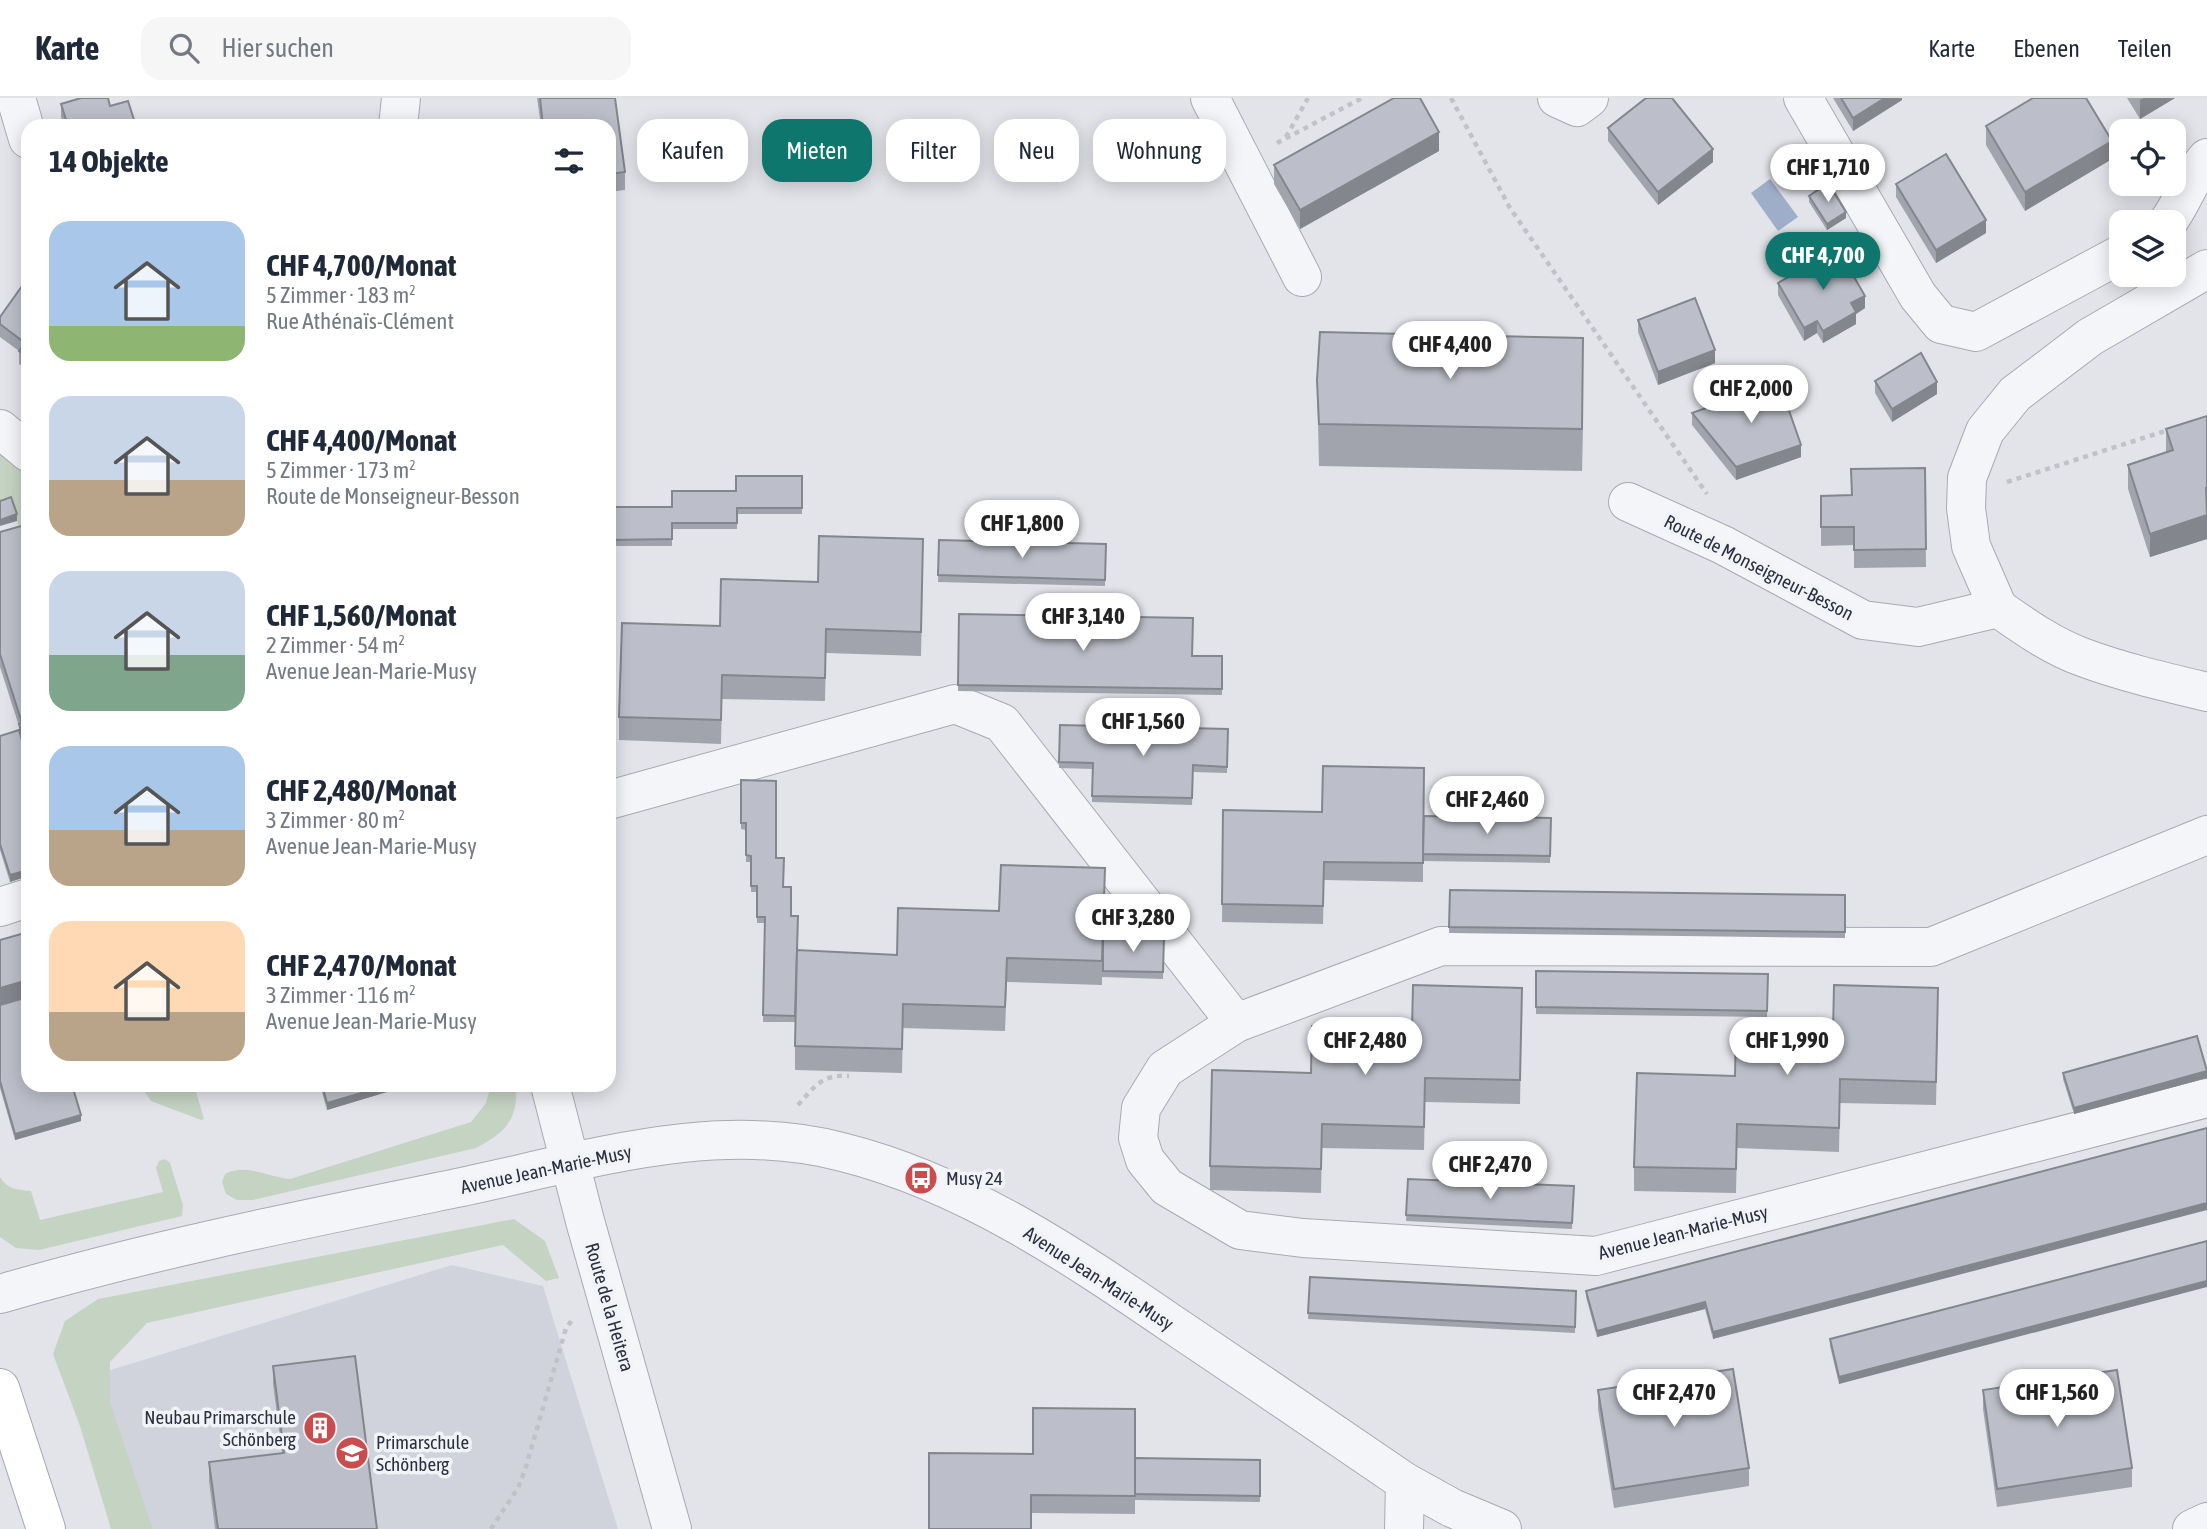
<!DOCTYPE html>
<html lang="de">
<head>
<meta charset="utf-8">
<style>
  :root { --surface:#fff; --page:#f6f6f7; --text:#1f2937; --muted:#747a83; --line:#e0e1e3; --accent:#0f766e }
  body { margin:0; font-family:"Asap Condensed",sans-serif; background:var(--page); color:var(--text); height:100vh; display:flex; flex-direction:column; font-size:26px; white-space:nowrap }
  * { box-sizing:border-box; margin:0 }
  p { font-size:23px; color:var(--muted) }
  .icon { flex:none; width:38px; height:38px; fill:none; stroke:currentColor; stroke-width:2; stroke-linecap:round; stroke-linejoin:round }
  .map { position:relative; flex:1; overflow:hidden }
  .side { position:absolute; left:21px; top:21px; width:595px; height:973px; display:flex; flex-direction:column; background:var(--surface); border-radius:21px; box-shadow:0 4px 18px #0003 }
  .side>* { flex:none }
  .banner { position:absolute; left:637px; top:21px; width:665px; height:63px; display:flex; gap:14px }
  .tools { position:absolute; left:2109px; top:21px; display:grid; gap:14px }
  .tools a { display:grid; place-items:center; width:77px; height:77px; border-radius:14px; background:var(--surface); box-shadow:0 4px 18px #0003; font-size:35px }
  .price { position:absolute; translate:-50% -60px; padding:0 16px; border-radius:24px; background:#fff; color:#222; font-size:23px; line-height:46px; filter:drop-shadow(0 2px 4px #0008) }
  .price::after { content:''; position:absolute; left:50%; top:42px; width:21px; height:16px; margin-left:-10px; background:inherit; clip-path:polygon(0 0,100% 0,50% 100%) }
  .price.current { background:var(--accent); color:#fff }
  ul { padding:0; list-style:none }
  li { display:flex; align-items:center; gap:21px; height:175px; padding:0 28px }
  li span { display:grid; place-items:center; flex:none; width:196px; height:140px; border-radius:21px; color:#555 }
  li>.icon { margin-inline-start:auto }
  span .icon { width:84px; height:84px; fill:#fffc; stroke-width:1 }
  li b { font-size:30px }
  h2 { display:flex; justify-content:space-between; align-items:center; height:84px; padding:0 28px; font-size:30px }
  .tag { padding:0 24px; border-radius:21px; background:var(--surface); box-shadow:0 4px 18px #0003; font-size:24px; line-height:63px }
  .tag.current { background:var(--accent); color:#fff }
  header { display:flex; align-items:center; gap:42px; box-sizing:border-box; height:98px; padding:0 35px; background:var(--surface); border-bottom:2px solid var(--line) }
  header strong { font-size:33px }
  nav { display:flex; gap:38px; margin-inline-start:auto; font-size:24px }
  .search { width:490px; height:63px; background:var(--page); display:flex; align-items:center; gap:18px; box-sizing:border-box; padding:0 24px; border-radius:21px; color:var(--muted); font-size:26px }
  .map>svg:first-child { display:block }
  .built { fill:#d0d3dc }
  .green { fill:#c5d3c3 }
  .water { fill:#9eadc8 }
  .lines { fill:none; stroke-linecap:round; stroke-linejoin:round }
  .minor-casing { stroke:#a7aab4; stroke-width:40 }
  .major-casing { stroke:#a2a7b5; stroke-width:40 }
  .path { stroke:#c0c2c8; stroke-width:4.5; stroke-dasharray:5 5; stroke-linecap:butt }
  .minor { stroke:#f4f5f8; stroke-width:38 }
  .major { stroke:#fff; stroke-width:38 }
  .wall { fill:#a2a4ad }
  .shaded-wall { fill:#84868d }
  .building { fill:#bcbfc9; stroke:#84868d; stroke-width:2 }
  .labels { text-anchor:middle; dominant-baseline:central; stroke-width:7; stroke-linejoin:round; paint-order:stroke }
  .street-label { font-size:19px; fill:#2b3041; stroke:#f1f3f7 }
  .poi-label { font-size:19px; fill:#2b3041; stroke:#f1f3f7; text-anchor:start }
</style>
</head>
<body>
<header>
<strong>Karte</strong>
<div class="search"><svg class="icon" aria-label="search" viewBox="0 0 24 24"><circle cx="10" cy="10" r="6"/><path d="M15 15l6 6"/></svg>Hier suchen</div>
<nav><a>Karte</a><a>Ebenen</a><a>Teilen</a></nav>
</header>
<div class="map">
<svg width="2207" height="1431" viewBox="0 0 2207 1431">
  <rect width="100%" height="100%" fill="#e2e4ea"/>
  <!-- built -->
  <path class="built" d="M452 1167 543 1188 618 1431H131L88 1279Z"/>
  <!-- green -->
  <g class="green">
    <path d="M0 347 28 370V429L20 431 11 406 0 409Z"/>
    <path d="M140 987H194L204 1021 201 1022 151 1003Z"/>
    <path d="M491 987H516C518 1022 506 1034 476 1050L253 1102H237L226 1096 222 1084 225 1076C246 1065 267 1079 290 1081L471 1024 486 1005Z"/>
    <path d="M165 1061 170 1065 183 1107 182 1118 39 1152 16 1150 0 1139V1079C7 1091 17 1092 31 1093L40 1122 163 1094 156 1070 159 1063Z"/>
    <path d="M514 1121 545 1143 559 1180 546 1183 503 1147 147 1225 110 1264V1304L153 1431H111L80 1328 53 1256 65 1223 98 1201Z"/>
  </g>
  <!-- water -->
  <path class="water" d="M1770 81 1798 119 1778 133 1751 95Z"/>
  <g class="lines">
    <defs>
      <g id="minor">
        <path d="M16 0 28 41"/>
        <path d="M1210 0 1302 179"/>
        <path d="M1557 0 1577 9 1589 0"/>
        <path d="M1803 0 1918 198 1941 226 1976 234 2121 156"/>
        <path d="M398 28 401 0"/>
        <path d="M2168 124C2183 104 2190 79 2207 60"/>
        <path d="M0 331 28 354"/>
        <path d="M1628 404 1723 447 1863 522 1918 529 1998 510C2025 529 2052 548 2082 559 2122 574 2165 584 2207 594"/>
        <path d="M1998 510 1971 448 1966 410 1967 380 1985 333 2015 296 2090 239 2207 171"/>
        <path d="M609 702 955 606 1002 625 1236 925 1441 848 1931 849 2207 737"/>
        <path d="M0 809 28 800"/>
        <path d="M1236 925 1165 971 1141 1010 1138 1040 1145 1062 1167 1089 1240 1132 1303 1140 1596 1158 2207 1000"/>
        <path d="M550 987 585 1123 672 1431"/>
        <path d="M0 1196C150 1152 300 1122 452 1091 579 1065 713 1020 842 1054 966 1085 1074 1159 1178 1230 1254 1281 1329 1332 1405 1384L1452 1410 1502 1431"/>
        <path d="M1404 1431 1405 1384"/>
        <path d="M2192 1431 2207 1424"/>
      </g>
      <path id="major" d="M0 1290 46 1431"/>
    </defs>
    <!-- minor casing -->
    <use href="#minor" class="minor-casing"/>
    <!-- major casing -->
    <use href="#major" class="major-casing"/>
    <!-- path -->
    <g class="path">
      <path d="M1451 0 1510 110 1707 396"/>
      <path d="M1286 39 1308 0"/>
      <path d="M1277 45 1362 0"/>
      <path d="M2007 384 2168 332"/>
      <path d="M798 1007C815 988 822 976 849 978"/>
      <path d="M491 1431 518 1390 525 1372 566 1230 573 1221"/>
    </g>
    <!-- minor -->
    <use href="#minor" class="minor"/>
    <!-- major -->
    <use href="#major" class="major"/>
  </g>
  <!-- wall -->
  <g class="wall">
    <path d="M537 0H615L625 74V92L609 94V28H541Z"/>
    <path d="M1833 0H1902V2L1853 33Z"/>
    <path d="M2127 0H2175L2140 21Z"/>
    <path d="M61 6 110 8 136 28H64L61 19Z"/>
    <path d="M1986 28 2112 61 2025 113 1986 47Z"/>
    <path d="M1608 30 1713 64 1658 107 1608 43Z"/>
    <path d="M1439 53 1300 131 1274 86V67Z"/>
    <path d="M1896 86 1986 135 1936 165 1896 99Z"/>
    <path d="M1809 98 1846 120 1827 132 1809 104Z"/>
    <path d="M1778 185 1865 210 1856 216V226L1823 245 1817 235 1804 243 1778 197Z"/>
    <path d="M28 192V272L19 266V253L0 239V219Z"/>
    <path d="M1638 222 1715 265 1658 287 1638 234Z"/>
    <path d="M1583 281 1582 373 1319 368 1317 282Z"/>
    <path d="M1875 283 1937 296 1892 324 1875 295Z"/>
    <path d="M1692 315 1801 359 1736 382 1692 327Z"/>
    <path d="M2207 318V441L2150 459 2128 391V367L2166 355V331Z"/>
    <path d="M1925 370 1926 469 1854 470V447L1821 448V398L1851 397V371Z"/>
    <path d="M802 378V416H737V431H672V448H609V409H672Z"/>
    <path d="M28 426V778L10 784 0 752V638L19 632V628L0 569V434Z"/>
    <path d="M939 442 1106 446 1105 488 938 484Z"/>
    <path d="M923 464 921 558 826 555 825 603 722 601 721 646 619 642V619L720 528 818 484Z"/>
    <path d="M959 516 1192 558H1222V597L958 593Z"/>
    <path d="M1060 627 1228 631 1227 675 1193 674 1192 707 1092 704V671L1059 670Z"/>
    <path d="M741 682 776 760 791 818 797 852 897 857 999 813 1105 793 1103 837 1164 839 1163 881 1102 879V887L1007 884 1005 933 903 930 902 975 795 972V924H763L765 825H757V794H751V764H746V732L741 731Z"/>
    <path d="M1223 712 1424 718 1551 720 1550 765 1423 763V784L1324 782 1323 826 1222 824Z"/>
    <path d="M1450 792 1845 797V840L1449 835Z"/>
    <path d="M0 842 81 1023 15 1042 0 990Z"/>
    <path d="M1536 873 1768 876 1767 919 1536 916Z"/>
    <path d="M1522 890 1520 1006 1425 1004 1424 1052 1322 1050 1321 1095 1210 1092V1068L1412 931Z"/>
    <path d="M1938 914 1936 1007 1840 1005 1839 1054 1737 1050 1736 1095 1634 1093V1069L1735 978 1833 934Z"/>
    <path d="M2063 975 2207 980 2074 1016 2063 981Z"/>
    <path d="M320 987H410L327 1012Z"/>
    <path d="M2207 1030 1713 1241 1705 1211 1597 1239 1586 1199V1193Z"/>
    <path d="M1408 1081 1574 1088 1572 1131 1406 1123Z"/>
    <path d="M2207 1143 1839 1286 1830 1248V1241Z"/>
    <path d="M1310 1179 1576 1193 1575 1235 1308 1221Z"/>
    <path d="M273 1268 377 1431H215L209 1383V1364L282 1355 273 1286Z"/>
    <path d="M1598 1292 1749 1370V1388L1614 1410 1598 1311Z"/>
    <path d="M1983 1292 2132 1370V1389L1997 1409 1983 1311Z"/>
    <path d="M1135 1360 1260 1362V1404L1135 1402V1416L1031 1415 929 1431Z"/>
  </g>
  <!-- shaded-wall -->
  <g class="shaded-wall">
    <path d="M1885 0H1902V2L1853 33V20Z"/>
    <path d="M2144 0H2175L2140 21V2Z"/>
    <path d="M1439 34V53L1300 131V112Z"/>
    <path d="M2112 43V61L2025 113V94Z"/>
    <path d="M1713 51V64L1658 107V94Z"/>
    <path d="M1846 114V120L1827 132V126Z"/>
    <path d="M1986 122V135L1936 165V152Z"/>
    <path d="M1865 198V210L1856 216V226L1823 245V233L1851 205Z"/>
    <path d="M1817 223V235L1804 243V230Z"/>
    <path d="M1583 240V281L1582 373V331Z"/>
    <path d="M1715 252V265L1658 287V274Z"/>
    <path d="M1937 284V296L1892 324V311Z"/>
    <path d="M1801 347V359L1736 382V369Z"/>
    <path d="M17 416V423L0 428V422Z"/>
    <path d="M2207 417V441L2150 459V436Z"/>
    <path d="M28 772V778L10 784V777Z"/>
    <path d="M28 882V905L0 914V890Z"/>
    <path d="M2207 973V980L2074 1016V1010Z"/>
    <path d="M389 987H410L327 1012V1005Z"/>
    <path d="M81 1017V1023L15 1042V1036Z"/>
    <path d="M2207 1105V1112L1713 1241V1234Z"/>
    <path d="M2207 1183V1189L1839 1286V1279Z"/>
    <path d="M1705 1204V1211L1597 1239V1233Z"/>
  </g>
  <!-- building -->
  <g class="building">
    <path d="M81 0H108L110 8 128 3 136 28H68L61 6Z"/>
    <path d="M540 0H615L625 74 609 76V28H543Z"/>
    <path d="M1394 0H1420L1439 34 1300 112 1274 67Z"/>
    <path d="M1646 0H1672L1713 51 1658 94 1608 30Z"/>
    <path d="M1841 0H1885L1853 20Z"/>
    <path d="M2033 0H2086L2112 43 2025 94 1986 28Z"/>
    <path d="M1946 56 1986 122 1936 152 1896 86Z"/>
    <path d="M1828 85 1846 114 1827 126 1809 98Z"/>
    <path d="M1838 151 1865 198 1851 205 1856 214 1823 233 1817 223 1804 230 1778 185Z"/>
    <path d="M22 188 28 192V259L19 253 25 245 0 226V219Z"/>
    <path d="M1695 200 1715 252 1658 274 1638 222Z"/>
    <path d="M1320 234 1583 240 1582 331 1319 326 1317 282Z"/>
    <path d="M1921 255 1937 284 1892 311 1875 283Z"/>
    <path d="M1779 284 1801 347 1736 369 1692 315Z"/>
    <path d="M2207 318V390H2206L2207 417 2150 436 2128 367 2173 352 2166 331Z"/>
    <path d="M1925 370 1926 451 1854 452V429H1821V398L1852 397 1851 371Z"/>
    <path d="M736 378H802V410H737V425H672V441L609 442V409H672V393H736Z"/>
    <path d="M11 399 17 416 0 422V403Z"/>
    <path d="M28 426V657L19 626 22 625 0 556V434Z"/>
    <path d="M819 438 923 441 921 534 826 531 825 580 722 577 721 622 619 619 622 525 720 528 721 481 818 484Z"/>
    <path d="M939 442 1106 446 1105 482 938 477Z"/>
    <path d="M959 516 1193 520 1192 558H1222V591L958 587Z"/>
    <path d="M1060 627 1228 631 1227 669 1193 667 1192 700 1092 698 1093 665 1059 664Z"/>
    <path d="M19 632 28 663V679L23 680V687L28 701V772L10 777 0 746V638Z"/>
    <path d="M1323 668 1424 670 1423 765 1324 764 1323 808 1222 806 1223 712 1322 714Z"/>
    <path d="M28 679V695L23 680Z"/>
    <path d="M741 682 776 683V760H784L783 789H791V818H798L795 918 763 917 765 819H757V788H751V758L746 757V725H741Z"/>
    <path d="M1424 718 1551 720 1550 758 1423 756Z"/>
    <path d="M1001 767 1105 770 1102 863 1007 860 1005 909 903 906 902 951 795 948 797 852 897 857 898 810 999 813Z"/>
    <path d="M1450 792 1845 797V834L1449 829Z"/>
    <path d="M28 834V882L0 890V842Z"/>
    <path d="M1103 837 1164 839 1163 874 1103 873Z"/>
    <path d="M1536 873 1768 876 1767 913 1536 909Z"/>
    <path d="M1413 887 1522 890 1520 982 1425 980 1424 1029 1322 1026 1321 1071 1210 1068 1212 972 1311 975 1312 928 1412 931Z"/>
    <path d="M1834 887 1938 890 1936 984 1840 981 1839 1030 1737 1026 1736 1071 1634 1069 1637 975 1735 978 1736 931 1833 934Z"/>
    <path d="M28 899V987H72L81 1017 15 1036 0 983V907Z"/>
    <path d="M2197 938 2207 973 2074 1010 2063 975Z"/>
    <path d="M322 987H389L327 1005Z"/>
    <path d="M2207 1030V1105L1713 1234 1705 1204 1597 1233 1586 1193Z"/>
    <path d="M1408 1081 1574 1088 1572 1125 1406 1117Z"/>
    <path d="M2207 1143V1183L1839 1279 1830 1241Z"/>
    <path d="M1310 1179 1576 1193 1575 1229 1308 1215Z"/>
    <path d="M355 1258 377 1431H218L209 1364 284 1355 273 1268Z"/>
    <path d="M1733 1271 1749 1370 1614 1391 1598 1292Z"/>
    <path d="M2117 1272 2132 1370 1997 1391 1983 1292Z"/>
    <path d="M1033 1310 1135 1311V1398L1031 1397V1431H929V1355L1033 1356Z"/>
    <path d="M1135 1360 1260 1362V1398L1135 1396Z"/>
  </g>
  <!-- icons -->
  <defs>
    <symbol id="bus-disc" viewBox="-11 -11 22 22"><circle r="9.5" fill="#c94d4e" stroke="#f1f3f7"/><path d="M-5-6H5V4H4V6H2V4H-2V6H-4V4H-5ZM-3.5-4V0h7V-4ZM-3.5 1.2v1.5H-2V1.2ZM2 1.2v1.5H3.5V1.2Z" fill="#fff"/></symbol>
    <symbol id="building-disc" viewBox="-11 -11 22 22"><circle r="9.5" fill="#c94d4e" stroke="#f1f3f7"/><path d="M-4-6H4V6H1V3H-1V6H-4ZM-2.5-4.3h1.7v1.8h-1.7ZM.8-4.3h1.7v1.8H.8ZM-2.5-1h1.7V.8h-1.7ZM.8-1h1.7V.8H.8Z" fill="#fff"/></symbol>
    <symbol id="school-disc" viewBox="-11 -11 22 22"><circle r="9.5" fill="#c94d4e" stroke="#f1f3f7"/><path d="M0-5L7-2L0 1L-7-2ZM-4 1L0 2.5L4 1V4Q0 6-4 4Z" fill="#fff"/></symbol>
  </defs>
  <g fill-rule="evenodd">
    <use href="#bus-disc" x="902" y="1061" width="38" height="38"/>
    <use href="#building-disc" x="301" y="1311" width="38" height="38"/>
    <use href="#school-disc" x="333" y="1336" width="38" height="38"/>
  </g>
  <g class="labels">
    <!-- street labels -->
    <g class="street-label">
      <text transform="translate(1759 469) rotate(27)">Route de Monseigneur-Besson</text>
      <text transform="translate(546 1071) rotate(-12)">Avenue Jean-Marie-Musy</text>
      <text transform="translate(1683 1134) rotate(-14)">Avenue Jean-Marie-Musy</text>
      <text transform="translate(1099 1180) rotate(33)">Avenue Jean-Marie-Musy</text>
      <text transform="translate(610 1209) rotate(74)">Route de la Heitera</text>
    </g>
    <!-- poi labels -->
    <g class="poi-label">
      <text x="946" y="1080">Musy 24</text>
      <text x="296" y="1319" text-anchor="end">Neubau Primarschule<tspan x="296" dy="22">Schönberg</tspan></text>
      <text x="376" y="1344">Primarschule<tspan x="376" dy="22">Schönberg</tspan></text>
    </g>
  </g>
</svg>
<div class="tools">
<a><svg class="icon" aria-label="locate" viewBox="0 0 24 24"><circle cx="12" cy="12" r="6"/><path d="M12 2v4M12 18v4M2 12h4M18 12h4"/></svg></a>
<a><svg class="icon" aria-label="layers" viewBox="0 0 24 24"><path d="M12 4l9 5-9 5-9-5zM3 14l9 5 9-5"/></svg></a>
</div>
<b class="price" style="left:1828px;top:106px">CHF 1,710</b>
<b class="price current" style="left:1823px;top:194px">CHF 4,700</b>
<b class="price" style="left:1450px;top:283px">CHF 4,400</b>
<b class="price" style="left:1751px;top:327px">CHF 2,000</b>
<b class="price" style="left:1022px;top:462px">CHF 1,800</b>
<b class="price" style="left:1083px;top:555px">CHF 3,140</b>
<b class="price" style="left:1143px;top:660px">CHF 1,560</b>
<b class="price" style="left:1487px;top:738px">CHF 2,460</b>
<b class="price" style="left:1133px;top:856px">CHF 3,280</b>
<b class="price" style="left:1365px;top:979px">CHF 2,480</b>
<b class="price" style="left:1787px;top:979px">CHF 1,990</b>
<b class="price" style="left:1490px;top:1103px">CHF 2,470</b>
<b class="price" style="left:1674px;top:1331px">CHF 2,470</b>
<b class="price" style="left:2057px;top:1331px">CHF 1,560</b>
<div class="banner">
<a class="tag">Kaufen</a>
<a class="tag current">Mieten</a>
<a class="tag">Filter</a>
<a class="tag">Neu</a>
<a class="tag">Wohnung</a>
</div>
<section class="side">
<h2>14 Objekte<svg class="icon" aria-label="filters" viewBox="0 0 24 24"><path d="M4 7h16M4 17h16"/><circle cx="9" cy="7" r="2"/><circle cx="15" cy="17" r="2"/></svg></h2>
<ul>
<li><span style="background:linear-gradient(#a9c7e8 75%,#8fb573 0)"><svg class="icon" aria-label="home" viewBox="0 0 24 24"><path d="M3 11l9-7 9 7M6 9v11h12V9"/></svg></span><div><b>CHF 4,700/Monat</b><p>5 Zimmer · 183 m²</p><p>Rue Athénaïs-Clément</p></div></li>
<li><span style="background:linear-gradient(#c9d6e8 60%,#b9a48a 0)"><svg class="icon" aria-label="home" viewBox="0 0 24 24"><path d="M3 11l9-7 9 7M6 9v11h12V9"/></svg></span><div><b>CHF 4,400/Monat</b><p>5 Zimmer · 173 m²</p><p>Route de Monseigneur-Besson</p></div></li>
<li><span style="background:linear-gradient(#c9d6e8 60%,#7fa58c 0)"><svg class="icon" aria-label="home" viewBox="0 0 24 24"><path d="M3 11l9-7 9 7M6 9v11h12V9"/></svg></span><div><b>CHF 1,560/Monat</b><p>2 Zimmer · 54 m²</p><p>Avenue Jean-Marie-Musy</p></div></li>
<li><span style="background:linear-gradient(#a9c7e8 60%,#b9a48a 0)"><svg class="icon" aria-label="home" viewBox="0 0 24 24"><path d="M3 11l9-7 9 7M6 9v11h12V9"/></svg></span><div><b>CHF 2,480/Monat</b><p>3 Zimmer · 80 m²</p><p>Avenue Jean-Marie-Musy</p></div></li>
<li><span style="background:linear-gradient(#ffd9b3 65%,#b9a48a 0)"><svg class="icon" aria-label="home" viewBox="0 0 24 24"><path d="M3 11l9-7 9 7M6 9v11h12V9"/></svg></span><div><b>CHF 2,470/Monat</b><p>3 Zimmer · 116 m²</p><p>Avenue Jean-Marie-Musy</p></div></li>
</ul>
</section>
</div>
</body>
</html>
